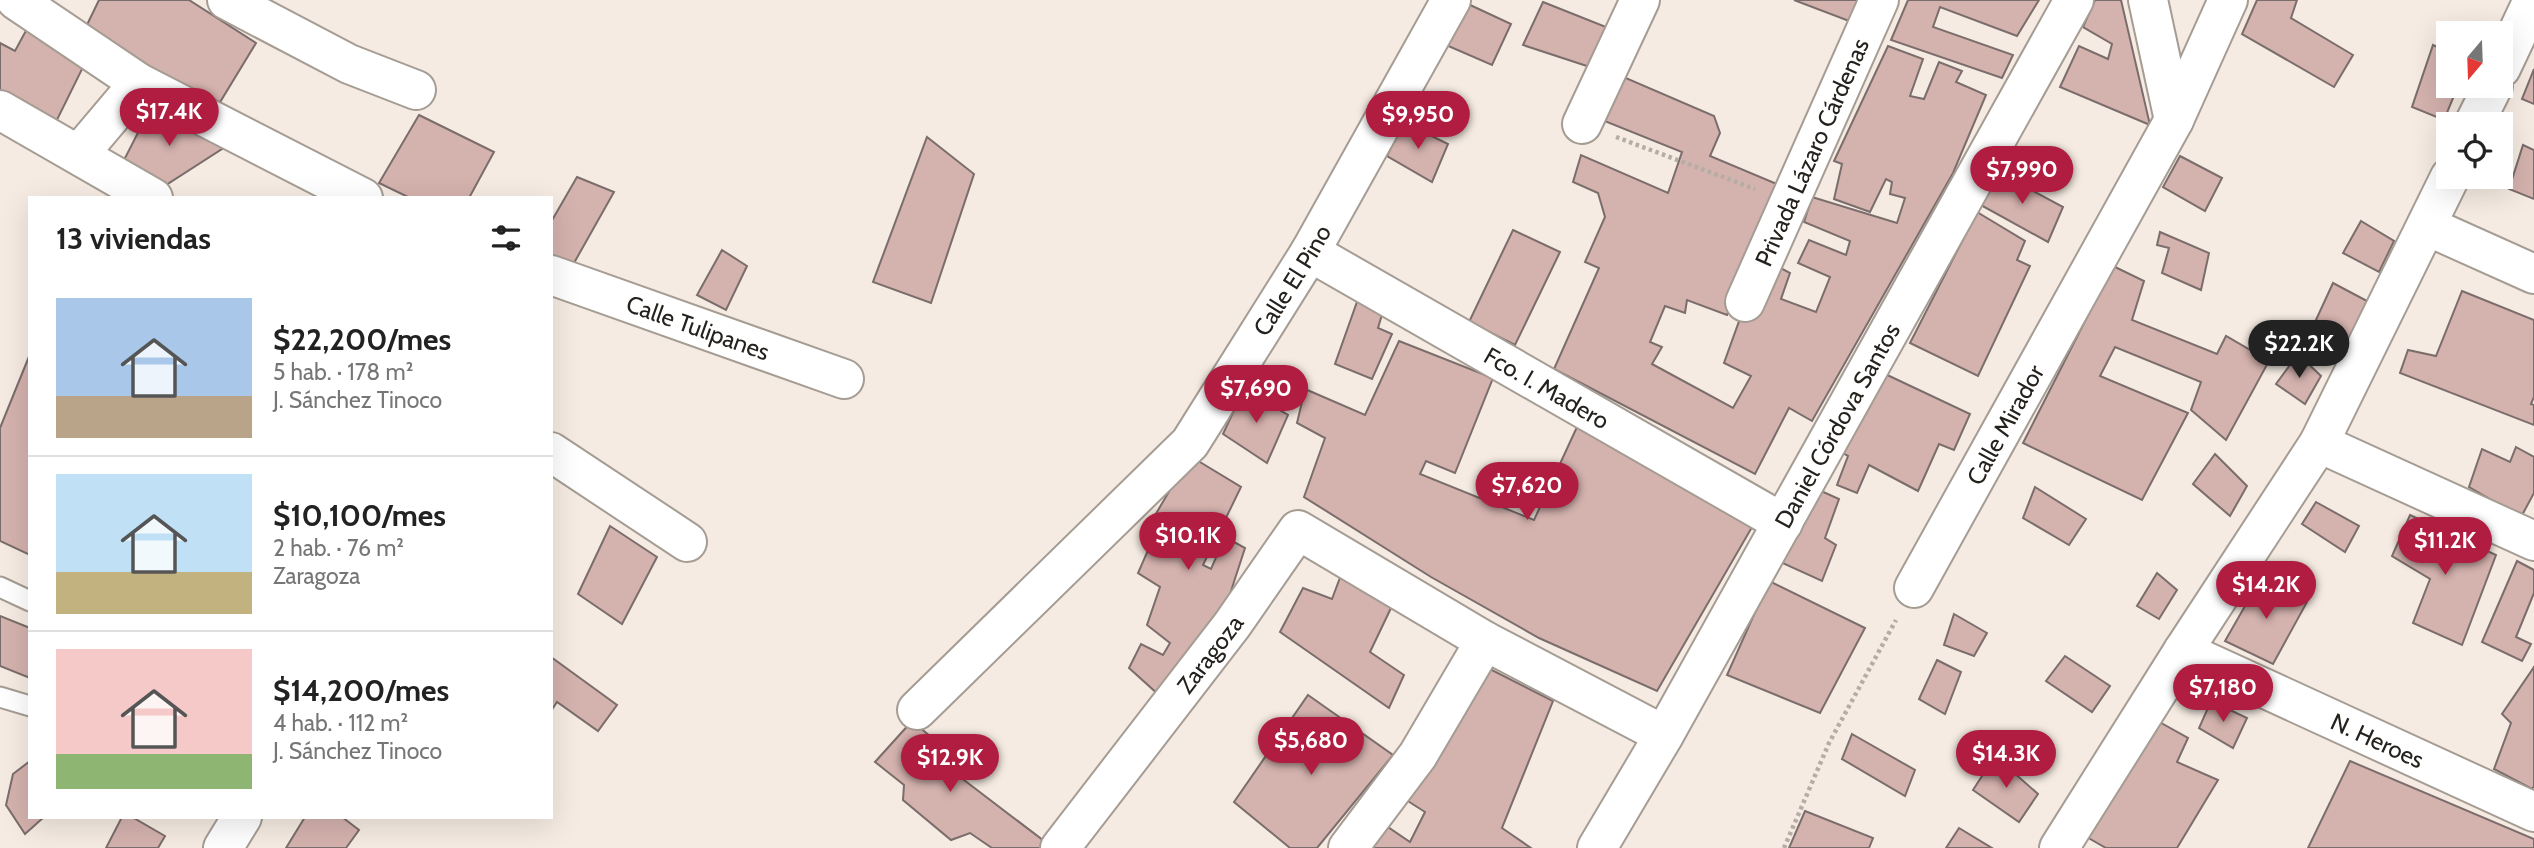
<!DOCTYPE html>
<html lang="es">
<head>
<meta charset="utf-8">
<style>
  :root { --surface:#fff; --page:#f6f6f6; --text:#222; --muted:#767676; --line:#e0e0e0; --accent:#b11d40 }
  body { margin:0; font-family:Cabin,sans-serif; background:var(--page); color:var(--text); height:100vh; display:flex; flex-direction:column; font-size:26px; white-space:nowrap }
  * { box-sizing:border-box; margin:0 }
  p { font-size:23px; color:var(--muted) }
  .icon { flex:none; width:38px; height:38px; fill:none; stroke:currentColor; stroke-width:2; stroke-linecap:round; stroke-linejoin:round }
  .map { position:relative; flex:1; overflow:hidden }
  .drawer { position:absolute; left:28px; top:196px; width:525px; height:623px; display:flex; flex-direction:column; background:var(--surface); border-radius:0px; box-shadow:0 7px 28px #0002 }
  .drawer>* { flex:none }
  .needle { width:46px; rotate:199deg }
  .fabs { position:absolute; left:2436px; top:21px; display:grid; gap:14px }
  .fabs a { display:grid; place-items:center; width:77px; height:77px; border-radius:0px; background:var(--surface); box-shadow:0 7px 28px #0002; font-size:35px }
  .price { position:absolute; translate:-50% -60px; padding:0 16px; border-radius:24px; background:var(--accent); color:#fff; font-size:23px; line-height:46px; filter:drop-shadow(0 2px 4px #0008) }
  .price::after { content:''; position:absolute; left:50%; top:42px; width:21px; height:16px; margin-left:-10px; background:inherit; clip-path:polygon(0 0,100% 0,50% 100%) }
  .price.active { background:#222; color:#fff }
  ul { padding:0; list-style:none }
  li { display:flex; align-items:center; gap:21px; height:175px; padding:0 28px }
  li+li { border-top:2px solid var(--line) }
  li span { display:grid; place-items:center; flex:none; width:196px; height:140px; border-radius:0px; color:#555 }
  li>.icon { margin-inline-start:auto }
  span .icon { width:84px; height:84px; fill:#fffc; stroke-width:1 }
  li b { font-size:30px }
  h2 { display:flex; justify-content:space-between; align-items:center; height:84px; padding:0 28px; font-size:30px }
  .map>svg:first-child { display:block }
  .building { fill:#d4b2ae; stroke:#7a6d6b; stroke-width:2 }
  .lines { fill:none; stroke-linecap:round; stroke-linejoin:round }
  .service-casing { stroke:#a59c93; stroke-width:23 }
  .minor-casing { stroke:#a59c93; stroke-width:42 }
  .path { stroke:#b5ada5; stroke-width:4.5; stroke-dasharray:3.5 3.5; stroke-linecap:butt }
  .service { stroke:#fff; stroke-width:19 }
  .minor { stroke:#fff; stroke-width:38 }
  .labels { text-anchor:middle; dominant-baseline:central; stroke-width:7; stroke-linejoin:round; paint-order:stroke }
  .street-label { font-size:24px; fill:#25221e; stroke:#fff }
</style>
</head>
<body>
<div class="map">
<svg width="2534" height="848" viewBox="0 0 2534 848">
  <rect width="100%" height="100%" fill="#f5ebe2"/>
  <!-- building -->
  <g class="building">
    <path d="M99 0H189L256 43 214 112 84 31Z"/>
    <path d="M1794 0H1858L1849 21Z"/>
    <path d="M1908 0H2039L2017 36 1940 7 1933 27 2013 55 2002 78 1891 40Z"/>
    <path d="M2095 0H2121L2150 125 2060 87 2079 46 2108 59 2112 44 2083 27Z"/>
    <path d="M2257 0H2297L2291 18 2353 55 2334 87 2242 34Z"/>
    <path d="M1543 2 1616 31 1596 69 1523 45Z"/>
    <path d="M1468 4 1511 24 1492 65 1446 45Z"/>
    <path d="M29 25 88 57 52 130 0 102V43L15 51Z"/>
    <path d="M2433 45 2448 52V86H2458L2444 120 2412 107Z"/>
    <path d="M1888 46 1923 59 1910 96 1924 99 1939 62 1962 71 1956 82 1986 95 1953 173 1812 421 1789 408 1755 474 1554 369 1599 268 1585 262 1605 217 1598 193 1573 182 1581 155 1668 193 1682 152 1602 120 1619 75 1714 116 1720 133 1710 156 1784 187 1727 315 1687 300 1685 313 1665 306 1650 342 1662 347 1652 364 1733 408 1751 376 1724 363 1742 313 1775 265 1790 273 1781 299 1816 312 1830 277 1798 263 1809 240 1846 255 1850 241 1804 222 1812 197 1897 223 1905 198 1890 194 1892 182 1886 179 1870 212 1834 199 1842 164 1834 161Z"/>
    <path d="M2534 69V104L2522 99Z"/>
    <path d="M151 107 225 147 166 185 124 160Z"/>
    <path d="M419 115 494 152 469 198H410L379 183Z"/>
    <path d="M1403 122 1448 144 1432 182 1387 156Z"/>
    <path d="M927 137 974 174 931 303 873 282Z"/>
    <path d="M2523 145 2534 150V199L2509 189Z"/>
    <path d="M2180 156 2222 178 2205 211 2163 187Z"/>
    <path d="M1996 171 2063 207 2048 242 1979 204Z"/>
    <path d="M577 177 614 192 574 263 551 255V222Z"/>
    <path d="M1977 212 2025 241 2017 260 2030 266 1978 376 1910 343Z"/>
    <path d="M2361 221 2394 241 2379 272 2343 253Z"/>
    <path d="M1513 230 1560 252 1515 345 1469 322Z"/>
    <path d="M2160 232 2209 253 2201 290 2162 273 2169 248 2157 245Z"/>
    <path d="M722 250 747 266 726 310 697 295Z"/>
    <path d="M2113 266 2144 281 2132 320 2217 354 2226 336 2269 361 2226 440 2191 410 2201 382 2115 347 2100 376 2188 413 2142 500 2023 443Z"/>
    <path d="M2333 283 2367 301 2349 340 2315 322Z"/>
    <path d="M2462 291 2534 320V397L2531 404 2534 405V425L2400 373 2408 350 2436 356Z"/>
    <path d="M1358 299 1384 308 1378 328 1392 334 1372 379 1335 364Z"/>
    <path d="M1399 341 1493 378 1455 473 1426 461 1420 474 1534 520 1577 427 1755 522 1657 691 1539 638 1431 577 1304 497 1325 438 1297 423 1305 389 1365 415Z"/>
    <path d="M30 354V555L0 541V428Z"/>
    <path d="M2298 354 2321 376 2305 404 2276 384Z"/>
    <path d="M1883 373 1970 414 1954 450 1939 444 1918 491 1869 465 1857 493 1837 485 1848 456 1841 452Z"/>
    <path d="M1244 389 1288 415 1267 463 1223 434Z"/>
    <path d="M2516 447 2534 457V493L2521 517 2469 487 2482 449 2510 462Z"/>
    <path d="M2215 454 2247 486 2230 516 2193 484Z"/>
    <path d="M1190 456 1241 487 1203 565 1211 569 1225 537 1245 548 1217 634 1159 695 1129 668 1141 644 1163 655 1170 643 1147 625 1160 587 1138 573 1160 523 1154 517Z"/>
    <path d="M1810 486 1839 499 1825 538 1836 545 1822 581 1778 561Z"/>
    <path d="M2035 487 2086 519 2069 545 2023 518Z"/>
    <path d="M2316 502 2359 526 2345 552 2302 524Z"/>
    <path d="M2410 515 2496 555 2462 645 2413 623 2430 579 2392 556Z"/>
    <path d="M610 526 657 557 622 624 578 594Z"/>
    <path d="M2517 561 2534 570V593L2516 637 2531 644 2522 661 2482 642Z"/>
    <path d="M2157 573 2177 590 2159 619 2137 606Z"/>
    <path d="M1341 575 1391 608 1370 652 1404 675 1389 708 1280 632 1303 588 1332 599Z"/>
    <path d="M2261 578 2307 602 2273 664 2225 641Z"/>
    <path d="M1769 581 1865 628 1820 713 1727 675Z"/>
    <path d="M1954 614 1987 633 1974 656 1944 645Z"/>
    <path d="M0 616 30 628V678L0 666Z"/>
    <path d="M2065 656 2110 686 2092 712 2046 681Z"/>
    <path d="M551 657 617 705 598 731 557 702 551 711Z"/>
    <path d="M1937 660 1961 672 1945 714 1919 699Z"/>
    <path d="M1478 663 1553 701 1502 828 1531 848H1374L1365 842 1379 821 1410 842 1425 812 1400 796Z"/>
    <path d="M2534 667V786L2532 789 2494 769 2511 723 2502 714Z"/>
    <path d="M1308 695 1393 755 1317 848H1290L1234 802Z"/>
    <path d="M2211 701 2247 718 2233 748 2199 728Z"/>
    <path d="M2154 719 2188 738 2177 762 2218 780 2177 848H2106L2078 832Z"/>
    <path d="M912 721 948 751 943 764 1048 844 1045 848H992L970 833 951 840 903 800 904 785 875 762Z"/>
    <path d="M1852 734 1915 770 1905 796 1842 759Z"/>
    <path d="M1995 756 2038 794 2019 822 1973 790Z"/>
    <path d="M30 761V817H44L25 834 6 805 13 774Z"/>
    <path d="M2350 761 2534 839V848H2308Z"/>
    <path d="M1805 811 1873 838 1869 848H1789Z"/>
    <path d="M122 817H132L165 836 158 848H106Z"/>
    <path d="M305 817H342L359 830 346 848H286Z"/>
    <path d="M1959 828 1992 848H1946Z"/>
  </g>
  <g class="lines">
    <defs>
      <g id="service">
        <path d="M0 587 30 601"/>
        <path d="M0 697 30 706"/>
      </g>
      <g id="minor">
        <path d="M16 0 139 83 363 198"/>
        <path d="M227 0 349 64 416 90"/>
        <path d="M2148 0 2174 120"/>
        <path d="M2501 68 2533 0"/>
        <path d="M0 110 153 198"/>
        <path d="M1582 124 1640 0"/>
        <path d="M2474 124 2493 86"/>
        <path d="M79 154 139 83"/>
        <path d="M2427 226 2534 274"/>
        <path id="s1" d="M1310 252 1783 523"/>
        <path id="s2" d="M551 275 844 379"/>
        <path id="s3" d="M1745 302 1879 0"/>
        <path d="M2319 443 2534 541"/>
        <path d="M551 452 687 542"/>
        <path id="s4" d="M1914 588 2174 120 2228 0"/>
        <path id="s5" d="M2183 651 2534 812"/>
        <path id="s6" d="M917 710 1190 443 1310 252 1451 0"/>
        <path d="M223 848 242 817"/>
        <path id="s7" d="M1060 848 1232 625 1298 530 1485 641 1664 735"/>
        <path d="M1348 848 1418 755 1485 641"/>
        <path id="s8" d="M1597 848 1664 735 2074 0"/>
        <path d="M2059 848 2183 651 2319 443 2450 177"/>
      </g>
    </defs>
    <!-- service casing -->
    <use href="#service" class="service-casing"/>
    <!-- minor casing -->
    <use href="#minor" class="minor-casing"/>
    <!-- path -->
    <g class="path">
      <path d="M1616 137 1755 189"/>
      <path d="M1784 848 1829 743 1896 620"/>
    </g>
    <!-- service -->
    <use href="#service" class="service"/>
    <!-- minor -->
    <use href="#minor" class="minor"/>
  </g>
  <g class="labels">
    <!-- street labels -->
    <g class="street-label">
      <text stroke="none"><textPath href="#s3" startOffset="164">Privada Lázaro Cárdenas</textPath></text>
      <text stroke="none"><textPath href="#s6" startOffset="574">Calle El Pino</textPath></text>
      <text stroke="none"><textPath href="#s2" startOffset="156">Calle Tulipanes</textPath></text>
      <text stroke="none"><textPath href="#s1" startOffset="273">Fco. I. Madero</textPath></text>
      <text stroke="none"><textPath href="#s4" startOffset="187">Calle Mirador</textPath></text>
      <text stroke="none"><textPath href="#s8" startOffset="486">Daniel Córdova Santos</textPath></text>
      <text stroke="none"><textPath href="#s7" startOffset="245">Zaragoza</textPath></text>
      <text stroke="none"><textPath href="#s5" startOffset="214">N. Heroes</textPath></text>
    </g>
  </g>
</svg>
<div class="fabs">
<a><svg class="needle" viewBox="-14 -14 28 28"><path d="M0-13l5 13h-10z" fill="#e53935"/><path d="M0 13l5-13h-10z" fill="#767676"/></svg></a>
<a><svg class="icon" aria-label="locate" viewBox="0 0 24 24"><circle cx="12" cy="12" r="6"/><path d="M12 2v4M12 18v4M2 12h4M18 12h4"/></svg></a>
</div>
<b class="price" style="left:169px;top:148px">$17.4K</b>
<b class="price" style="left:1418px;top:151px">$9,950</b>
<b class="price" style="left:2022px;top:206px">$7,990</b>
<b class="price active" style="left:2299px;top:380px">$22.2K</b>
<b class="price" style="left:1256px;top:425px">$7,690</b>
<b class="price" style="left:1527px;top:522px">$7,620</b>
<b class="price" style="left:1188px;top:572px">$10.1K</b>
<b class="price" style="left:2445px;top:577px">$11.2K</b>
<b class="price" style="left:2266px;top:621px">$14.2K</b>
<b class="price" style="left:2223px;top:724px">$7,180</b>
<b class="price" style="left:1311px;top:777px">$5,680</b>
<b class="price" style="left:2006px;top:790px">$14.3K</b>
<b class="price" style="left:950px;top:794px">$12.9K</b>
<section class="drawer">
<h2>13 viviendas<svg class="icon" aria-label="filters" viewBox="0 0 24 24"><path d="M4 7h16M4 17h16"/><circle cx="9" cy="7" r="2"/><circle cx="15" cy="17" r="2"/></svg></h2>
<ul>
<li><span style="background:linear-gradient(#a9c7e8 70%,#b9a48a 0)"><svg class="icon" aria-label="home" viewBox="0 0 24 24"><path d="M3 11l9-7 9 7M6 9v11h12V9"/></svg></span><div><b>$22,200/mes</b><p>5 hab. · 178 m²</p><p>J. Sánchez Tinoco</p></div></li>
<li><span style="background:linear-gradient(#bfe0f5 70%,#c2b280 0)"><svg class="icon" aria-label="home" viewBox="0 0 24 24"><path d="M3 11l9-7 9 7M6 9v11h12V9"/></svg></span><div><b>$10,100/mes</b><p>2 hab. · 76 m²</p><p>Zaragoza</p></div></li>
<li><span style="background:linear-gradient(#f6c9c9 75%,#8fb573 0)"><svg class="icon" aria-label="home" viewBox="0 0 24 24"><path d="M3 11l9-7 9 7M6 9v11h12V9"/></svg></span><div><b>$14,200/mes</b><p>4 hab. · 112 m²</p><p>J. Sánchez Tinoco</p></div></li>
</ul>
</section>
</div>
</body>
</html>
